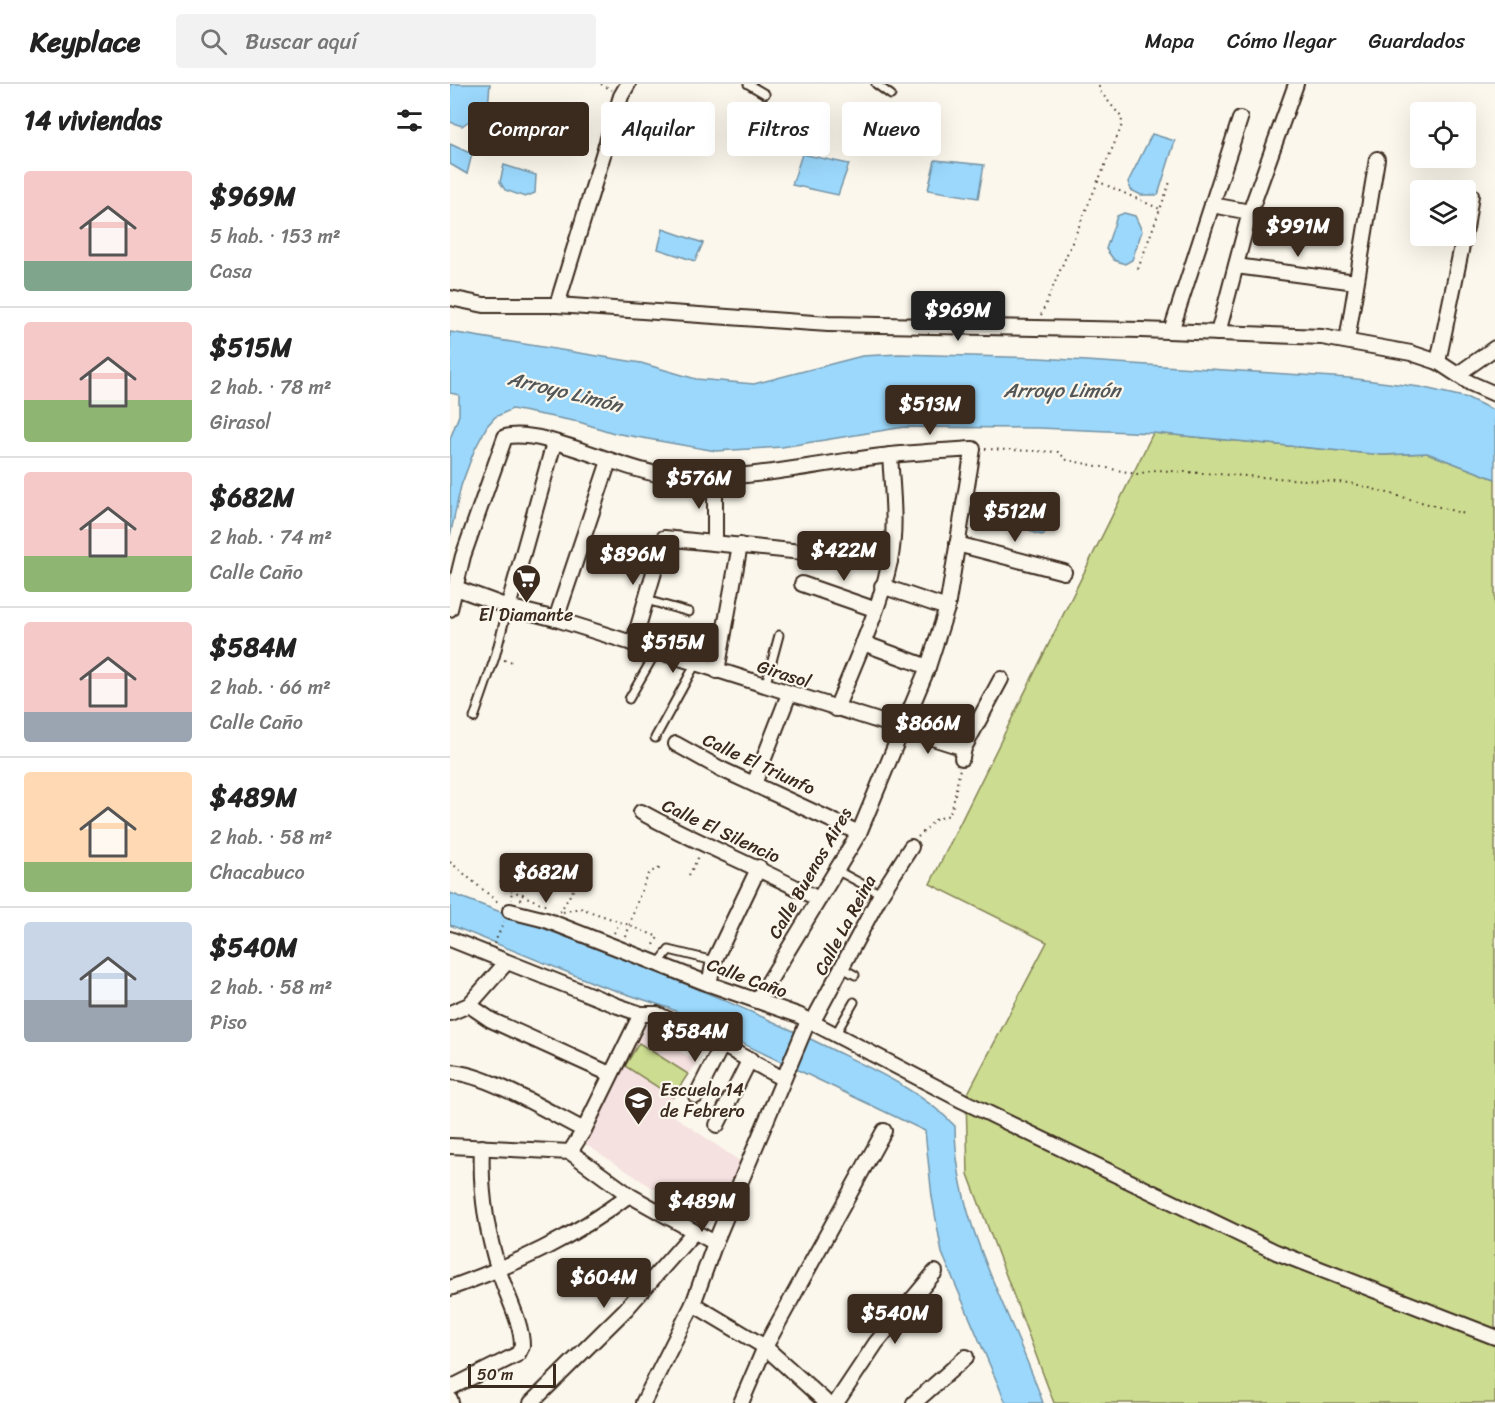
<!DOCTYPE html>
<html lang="es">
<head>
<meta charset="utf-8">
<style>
  :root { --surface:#fff; --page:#f2f2f2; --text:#222; --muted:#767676; --line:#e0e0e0; --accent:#3b2a1e }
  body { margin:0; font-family:Sriracha,sans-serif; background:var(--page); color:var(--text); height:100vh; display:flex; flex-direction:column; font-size:22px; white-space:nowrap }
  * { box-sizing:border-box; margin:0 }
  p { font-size:20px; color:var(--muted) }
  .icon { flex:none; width:33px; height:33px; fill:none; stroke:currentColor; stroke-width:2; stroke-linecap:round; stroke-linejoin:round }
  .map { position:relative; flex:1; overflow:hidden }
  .details { display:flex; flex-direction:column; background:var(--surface); width:450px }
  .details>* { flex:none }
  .guide { position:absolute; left:18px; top:18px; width:570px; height:54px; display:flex; gap:12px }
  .tools { position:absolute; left:960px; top:18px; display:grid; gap:12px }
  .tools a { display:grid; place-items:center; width:66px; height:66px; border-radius:6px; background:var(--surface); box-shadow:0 6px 24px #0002; font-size:30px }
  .scale { position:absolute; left:18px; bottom:15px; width:88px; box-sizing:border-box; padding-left:6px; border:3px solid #3b2a1e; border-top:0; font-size:16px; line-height:21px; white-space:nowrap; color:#3b2a1e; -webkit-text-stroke:4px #fbf7ec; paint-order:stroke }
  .price { position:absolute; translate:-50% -51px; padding:0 14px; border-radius:6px; background:var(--accent); color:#fff; font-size:20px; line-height:39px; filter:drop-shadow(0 2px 3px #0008) }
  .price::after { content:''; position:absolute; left:50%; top:36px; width:18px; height:14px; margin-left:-9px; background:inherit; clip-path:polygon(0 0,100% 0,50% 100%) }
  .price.current { background:#222; color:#fff }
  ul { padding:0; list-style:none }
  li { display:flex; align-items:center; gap:18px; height:150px; padding:0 24px }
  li+li { border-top:2px solid var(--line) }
  li span { display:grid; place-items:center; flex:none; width:168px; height:120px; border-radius:6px; color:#555 }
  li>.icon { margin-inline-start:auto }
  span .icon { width:72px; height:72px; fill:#fffc; stroke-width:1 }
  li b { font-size:26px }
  h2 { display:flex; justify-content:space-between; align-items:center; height:72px; padding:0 24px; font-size:26px }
  .tag { padding:0 21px; border-radius:6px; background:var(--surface); box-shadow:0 6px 24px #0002; font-size:21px; line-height:54px }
  .tag.current { background:var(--accent); color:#fff }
  header { display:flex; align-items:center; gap:36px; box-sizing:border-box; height:84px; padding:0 30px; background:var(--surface); border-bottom:2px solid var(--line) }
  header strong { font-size:28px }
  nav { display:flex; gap:33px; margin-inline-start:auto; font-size:21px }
  .search { width:420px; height:54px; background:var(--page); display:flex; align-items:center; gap:15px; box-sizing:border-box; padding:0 21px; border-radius:6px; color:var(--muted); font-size:22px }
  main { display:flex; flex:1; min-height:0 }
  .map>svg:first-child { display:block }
  .built { fill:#f5e1e0 }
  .grass { fill:#ccdc90; stroke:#848357; stroke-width:1.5 }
  .water { fill:#9bd8fc; stroke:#7592a3; stroke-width:1.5 }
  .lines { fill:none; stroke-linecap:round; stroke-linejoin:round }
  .lane-casing { stroke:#3b2a1e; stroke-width:11 }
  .street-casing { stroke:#3b2a1e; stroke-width:18 }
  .path { stroke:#3b2a1e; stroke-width:2; stroke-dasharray:1.5 4.5; stroke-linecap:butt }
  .lane { stroke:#fbf7ec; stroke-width:7 }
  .street { stroke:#fbf7ec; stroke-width:14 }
  .labels { text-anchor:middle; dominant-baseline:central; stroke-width:4.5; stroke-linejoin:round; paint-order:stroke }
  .poi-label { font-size:18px; fill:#3b2a1e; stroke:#fbf7ec }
  .street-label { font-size:18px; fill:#3b2a1e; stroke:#fbf7ec }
  .water-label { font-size:20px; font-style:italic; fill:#535656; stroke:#fbf7ec }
</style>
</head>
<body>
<header>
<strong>Keyplace</strong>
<div class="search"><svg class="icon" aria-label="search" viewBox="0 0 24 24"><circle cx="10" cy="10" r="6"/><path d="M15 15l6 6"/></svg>Buscar aquí</div>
<nav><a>Mapa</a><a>Cómo llegar</a><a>Guardados</a></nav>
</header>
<main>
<section class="details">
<h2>14 viviendas<svg class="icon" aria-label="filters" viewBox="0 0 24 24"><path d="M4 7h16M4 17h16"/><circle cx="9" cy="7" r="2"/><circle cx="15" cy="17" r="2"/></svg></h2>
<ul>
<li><span style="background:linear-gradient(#f6c9c9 75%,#7fa58c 0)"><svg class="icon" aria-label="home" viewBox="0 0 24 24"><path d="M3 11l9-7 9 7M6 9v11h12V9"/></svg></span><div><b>$969M</b><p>5 hab. · 153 m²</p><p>Casa</p></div></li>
<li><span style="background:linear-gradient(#f6c9c9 65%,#8fb573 0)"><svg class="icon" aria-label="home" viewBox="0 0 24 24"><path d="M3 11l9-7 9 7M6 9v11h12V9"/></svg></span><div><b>$515M</b><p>2 hab. · 78 m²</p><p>Girasol</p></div></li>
<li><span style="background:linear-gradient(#f6c9c9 70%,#8fb573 0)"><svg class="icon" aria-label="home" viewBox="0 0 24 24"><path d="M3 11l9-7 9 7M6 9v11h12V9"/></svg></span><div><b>$682M</b><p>2 hab. · 74 m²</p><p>Calle Caño</p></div></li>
<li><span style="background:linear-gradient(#f6c9c9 75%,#9aa5b1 0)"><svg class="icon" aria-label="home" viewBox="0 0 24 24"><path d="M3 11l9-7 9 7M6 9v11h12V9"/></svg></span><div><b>$584M</b><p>2 hab. · 66 m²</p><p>Calle Caño</p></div></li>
<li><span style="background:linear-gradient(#ffd9b3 75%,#8fb573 0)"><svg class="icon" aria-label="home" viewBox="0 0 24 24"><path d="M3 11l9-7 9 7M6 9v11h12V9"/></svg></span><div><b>$489M</b><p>2 hab. · 58 m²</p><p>Chacabuco</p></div></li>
<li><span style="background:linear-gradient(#c9d6e8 65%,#9aa5b1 0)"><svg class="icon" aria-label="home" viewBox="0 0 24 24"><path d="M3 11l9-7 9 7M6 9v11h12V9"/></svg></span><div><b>$540M</b><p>2 hab. · 58 m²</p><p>Piso</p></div></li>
</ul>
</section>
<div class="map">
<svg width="1045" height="1319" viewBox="0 0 1045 1319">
  <rect width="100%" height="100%" fill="#fbf7ec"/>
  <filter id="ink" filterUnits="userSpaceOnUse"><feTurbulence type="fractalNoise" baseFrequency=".0167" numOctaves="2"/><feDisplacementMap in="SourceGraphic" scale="12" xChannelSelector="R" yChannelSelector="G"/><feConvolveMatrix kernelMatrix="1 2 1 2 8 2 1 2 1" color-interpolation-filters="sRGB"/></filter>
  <g filter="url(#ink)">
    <!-- built -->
    <path class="built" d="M196 943 247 979 215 1026 291 1078 258 1140 132 1058 172 979Z"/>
    <!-- grass -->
    <g class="grass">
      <path d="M703 349 933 371 977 369 1045 395V1319H604L518 1090 516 1013 597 858 480 800Z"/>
      <path d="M189 959 238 990 223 1013 175 982Z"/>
    </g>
    <!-- water -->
    <g class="water">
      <path d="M0 0H40L38 23 12 42 0 38Z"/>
      <path d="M702 50 725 57 708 111H691L681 106 678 98Z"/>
      <path d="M0 60 22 70 17 90 0 80Z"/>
      <path d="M352 70 399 80 388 111 342 101Z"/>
      <path d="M485 76 534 81 528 114 478 106Z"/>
      <path d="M54 81 86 91 85 109 75 113 55 106 50 98Z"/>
      <path d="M674 129 685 132 692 147 682 176 675 180 664 176 656 165 667 132Z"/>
      <path d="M213 145 253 159 245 177 208 165Z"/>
      <path d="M0 248 191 279 246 295 304 300 412 272 449 270 590 274 899 294 970 303 1018 314 1045 327V395L977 369 933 371 703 349 589 344 454 343 332 363 266 367 164 349 129 338 62 325 45 333 37 342 24 367 11 402 0 452V355L9 331V311L0 309Z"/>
      <path d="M576 407C596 411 601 414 605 435L603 439 599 438 594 451C572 450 565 427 571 408Z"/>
      <path d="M0 809C127 857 256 904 379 964 422 985 472 1007 505 1042 505 1141 562 1228 593 1319H556L492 1169 482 1113 475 1047 219 924 149 901 0 841Z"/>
    </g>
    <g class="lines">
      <defs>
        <g id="lane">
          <path d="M298 0 315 10"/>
          <path d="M426 0 441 11"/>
          <path d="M196 516 239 528"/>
          <path d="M315 603 329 551"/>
          <path d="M179 615 206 568"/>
          <path d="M24 634 45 573 58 523"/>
          <path d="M205 654 245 581"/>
          <path d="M386 786 431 810"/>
          <path d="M209 879 219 866 264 877"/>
          <path d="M392 884 405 891"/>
          <path d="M385 951 404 918"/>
        </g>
        <g id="street">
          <path d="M762 121 800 128"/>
          <path d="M1016 145 1021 111"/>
          <path d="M786 182 906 198"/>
          <path d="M0 214 34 221H107L378 240 691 246 872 253 961 269 988 278 1020 299 1045 310"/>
          <path d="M107 221 171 12 178 0"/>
          <path d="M721 247 790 35"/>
          <path d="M768 249 800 128 846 0"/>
          <path d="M897 257 927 75"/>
          <path d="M988 278 1014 152"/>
          <path d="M1008 290 1045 264"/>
          <path d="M265 459V393"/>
          <path d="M507 460 614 488"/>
          <path d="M352 500 424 525"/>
          <path d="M432 502 497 524"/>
          <path d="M6 504 58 523 106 535 514 664"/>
          <path d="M58 523 104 359"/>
          <path d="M0 525 13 472 55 353C91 343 171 386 213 391 290 400 365 379 441 371 468 368 495 367 523 365L497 524 478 583 409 749 307 917"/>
          <path d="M106 535 159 377"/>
          <path d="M413 559 478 583"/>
          <path d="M183 560 214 454 440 477"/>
          <path d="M267 587 290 461"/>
          <path d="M386 625C404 580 430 525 440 477 447 443 442 405 440 371"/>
          <path d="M226 660 271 685 409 749"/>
          <path d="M512 674 514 664 551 595"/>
          <path d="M304 700 339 610"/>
          <path d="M191 728C249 760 310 784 368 815"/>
          <path d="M60 827 96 836 259 900 348 931 513 1017 826 1168 1045 1253"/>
          <path d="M0 855 168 922 191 930H207L272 961 333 995"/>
          <path d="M259 900 264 877 309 783"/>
          <path d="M19 921 41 936 160 990"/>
          <path d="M0 929 19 921 56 879"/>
          <path d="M362 939 431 810 461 763"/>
          <path d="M0 988C38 990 98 1028 134 1046"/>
          <path d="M246 1012 272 961"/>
          <path d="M267 1041 300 975"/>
          <path d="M0 1062 120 1068 179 1111 265 1159"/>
          <path d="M120 1068 134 1046 191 930"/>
          <path d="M0 1204C66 1180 123 1154 179 1111"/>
          <path d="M243 1220 315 1263 377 1319"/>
          <path d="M0 1304 68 1270 72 1262C72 1238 56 1211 49 1187 36 1146 30 1105 32 1063"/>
          <path d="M0 1315 1 1319"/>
          <path d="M81 1319 176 1225 244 1148"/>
          <path d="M193 1319 243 1220 265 1159 358 937"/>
          <path d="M291 1319 315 1263 434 1047"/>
          <path d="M386 1319 426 1259 485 1188"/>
          <path d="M464 1319 516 1273"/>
        </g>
      </defs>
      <!-- lane casing -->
      <use href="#lane" class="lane-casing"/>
      <!-- street casing -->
      <use href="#street" class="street-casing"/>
      <!-- path -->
      <g class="path">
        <path d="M151 0 162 6"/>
        <path d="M647 97 710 125"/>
        <path d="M688 185 720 98"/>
        <path d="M591 231 671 44 672 34 649 6V0"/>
        <path d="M535 365 608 368 617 376 687 390 706 386 901 399 1015 430"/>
        <path d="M54 576 64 578"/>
        <path d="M468 753 485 736 499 731 503 721 510 684"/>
        <path d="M0 778 50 820"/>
        <path d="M239 791 249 772"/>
        <path d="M50 797 61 806 62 816"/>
        <path d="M61 806 99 823"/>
        <path d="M70 816 79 797"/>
        <path d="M110 828 138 781"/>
        <path d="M113 828 130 824 179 841 208 853 202 865"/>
        <path d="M164 849 170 838"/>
        <path d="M176 853C183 830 189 809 200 788L211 784"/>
        <path d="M44 860 54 838"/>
      </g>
      <!-- lane -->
      <use href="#lane" class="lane"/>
      <!-- street -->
      <use href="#street" class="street"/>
    </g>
  </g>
  <!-- icons -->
  <defs>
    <symbol id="supermarket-pin" viewBox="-11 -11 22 30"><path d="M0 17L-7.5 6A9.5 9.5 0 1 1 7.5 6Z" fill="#3b2a1e" stroke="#fbf7ec"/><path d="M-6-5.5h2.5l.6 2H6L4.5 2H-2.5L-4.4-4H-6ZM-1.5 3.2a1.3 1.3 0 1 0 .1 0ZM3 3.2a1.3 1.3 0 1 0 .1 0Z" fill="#fff"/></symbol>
    <symbol id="school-pin" viewBox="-11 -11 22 30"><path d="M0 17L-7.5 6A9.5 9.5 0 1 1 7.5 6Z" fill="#3b2a1e" stroke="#fbf7ec"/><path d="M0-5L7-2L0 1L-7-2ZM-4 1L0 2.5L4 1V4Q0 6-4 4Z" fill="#fff"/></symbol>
  </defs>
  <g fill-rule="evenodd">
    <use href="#supermarket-pin" x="60" y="478" width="33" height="45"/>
    <use href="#school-pin" x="172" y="1000" width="33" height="45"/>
  </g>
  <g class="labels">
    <!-- poi labels -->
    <g class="poi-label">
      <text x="76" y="531">El Diamante</text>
      <text x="210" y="1006" text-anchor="start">Escuela 14<tspan x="210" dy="21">de Febrero</tspan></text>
    </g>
    <!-- street labels -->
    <g class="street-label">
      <text transform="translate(334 590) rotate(18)">Girasol</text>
      <text transform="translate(309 680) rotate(25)">Calle El Triunfo</text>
      <text transform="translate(271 747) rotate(25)">Calle El Silencio</text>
      <text transform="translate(360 789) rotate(-60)">Calle Buenos Aires</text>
      <text transform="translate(395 841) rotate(-62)">Calle La Reina</text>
      <text transform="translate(297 894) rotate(20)">Calle Caño</text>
    </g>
    <!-- water labels -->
    <g class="water-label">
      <text x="612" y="306">Arroyo Limón</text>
      <text transform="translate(115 308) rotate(14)">Arroyo Limón</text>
    </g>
  </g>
</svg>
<div class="tools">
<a><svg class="icon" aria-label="locate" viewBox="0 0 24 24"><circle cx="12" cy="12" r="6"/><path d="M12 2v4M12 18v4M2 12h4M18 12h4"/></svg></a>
<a><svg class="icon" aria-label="layers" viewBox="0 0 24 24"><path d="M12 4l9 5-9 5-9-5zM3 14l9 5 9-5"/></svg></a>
</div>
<div class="scale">50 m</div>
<b class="price" style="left:848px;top:174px">$991M</b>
<b class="price current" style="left:508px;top:258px">$969M</b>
<b class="price" style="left:480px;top:352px">$513M</b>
<b class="price" style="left:249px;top:426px">$576M</b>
<b class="price" style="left:565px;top:459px">$512M</b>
<b class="price" style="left:394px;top:498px">$422M</b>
<b class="price" style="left:183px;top:502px">$896M</b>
<b class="price" style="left:223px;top:590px">$515M</b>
<b class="price" style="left:478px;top:671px">$866M</b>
<b class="price" style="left:96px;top:820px">$682M</b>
<b class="price" style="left:245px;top:979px">$584M</b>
<b class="price" style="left:252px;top:1149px">$489M</b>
<b class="price" style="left:154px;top:1225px">$604M</b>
<b class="price" style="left:445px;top:1261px">$540M</b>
<div class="guide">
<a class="tag current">Comprar</a>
<a class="tag">Alquilar</a>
<a class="tag">Filtros</a>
<a class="tag">Nuevo</a>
</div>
</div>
</main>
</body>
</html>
